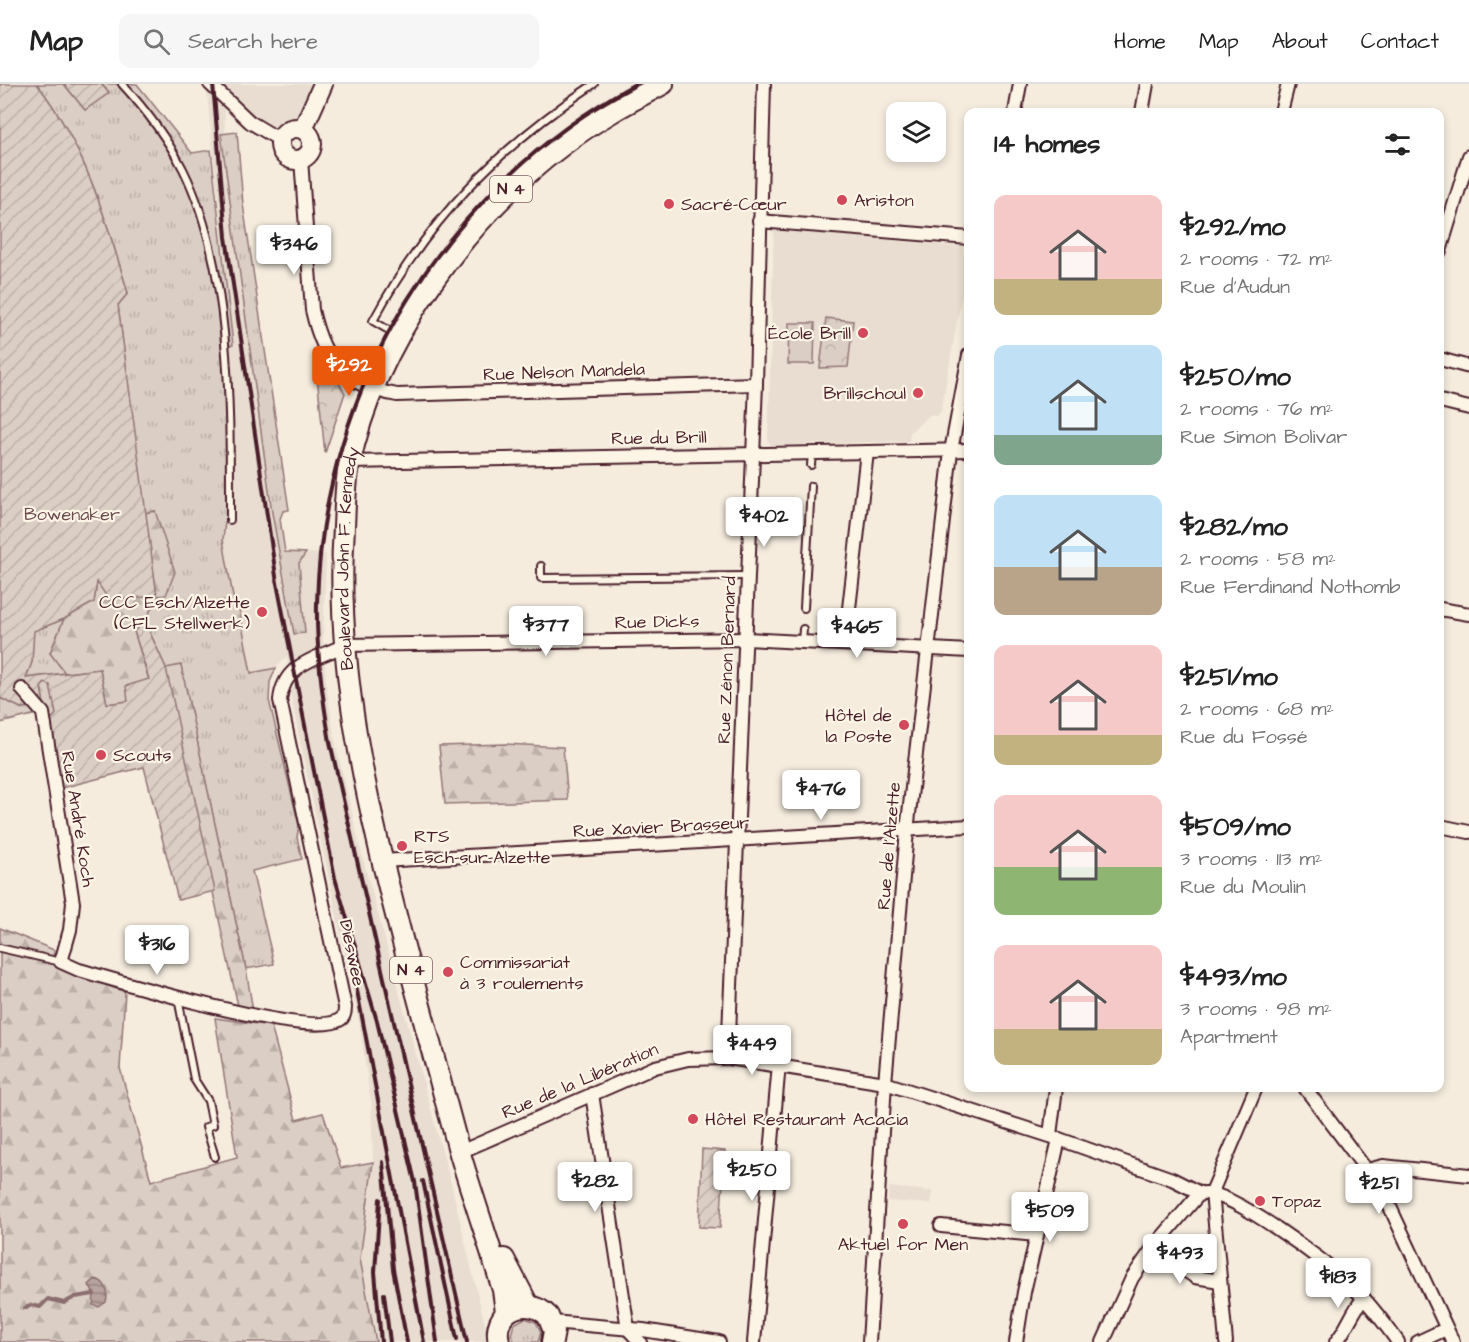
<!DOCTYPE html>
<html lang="en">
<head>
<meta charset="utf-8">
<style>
  :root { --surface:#fff; --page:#f6f6f6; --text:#222; --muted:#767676; --line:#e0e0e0; --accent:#ea580c }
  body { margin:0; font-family:"Architects Daughter",sans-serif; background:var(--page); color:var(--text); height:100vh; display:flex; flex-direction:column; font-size:22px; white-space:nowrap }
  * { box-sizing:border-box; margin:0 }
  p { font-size:20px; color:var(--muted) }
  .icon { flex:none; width:33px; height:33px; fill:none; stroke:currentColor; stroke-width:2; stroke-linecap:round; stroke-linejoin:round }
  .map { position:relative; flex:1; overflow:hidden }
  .side { position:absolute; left:964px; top:24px; width:480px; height:984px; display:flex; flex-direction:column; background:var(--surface); border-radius:12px; box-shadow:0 3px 9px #0003 }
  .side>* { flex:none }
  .controls { position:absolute; left:886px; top:18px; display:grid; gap:12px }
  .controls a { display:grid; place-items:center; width:60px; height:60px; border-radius:12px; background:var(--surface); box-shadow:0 3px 9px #0003; font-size:30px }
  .price { position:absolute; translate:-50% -51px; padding:0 14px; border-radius:6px; background:#fff; color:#222; font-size:20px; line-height:39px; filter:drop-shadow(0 2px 3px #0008) }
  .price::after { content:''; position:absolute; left:50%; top:36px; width:18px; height:14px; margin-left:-9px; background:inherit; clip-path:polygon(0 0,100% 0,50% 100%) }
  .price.on { background:var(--accent); color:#fff }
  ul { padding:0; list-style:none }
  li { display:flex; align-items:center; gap:18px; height:150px; padding:0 30px }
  li span { display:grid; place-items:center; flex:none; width:168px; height:120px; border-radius:12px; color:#555 }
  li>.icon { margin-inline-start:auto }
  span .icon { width:72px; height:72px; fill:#fffc; stroke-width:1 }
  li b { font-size:26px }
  h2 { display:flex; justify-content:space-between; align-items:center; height:72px; padding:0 30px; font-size:26px }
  header { display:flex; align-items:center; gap:36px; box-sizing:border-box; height:84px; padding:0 30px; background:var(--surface); border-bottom:2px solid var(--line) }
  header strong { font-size:28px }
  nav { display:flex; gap:33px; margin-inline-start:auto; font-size:21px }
  .search { width:420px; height:54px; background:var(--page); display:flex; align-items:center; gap:15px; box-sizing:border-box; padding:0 21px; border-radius:12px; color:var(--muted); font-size:22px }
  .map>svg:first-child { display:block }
  .built { fill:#e8ddd0 }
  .grass { fill:url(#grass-tufts); stroke:#927678; stroke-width:1.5 }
  .forest { fill:url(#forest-firs); stroke:#927678; stroke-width:1.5 }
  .park { fill:url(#park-crowns); stroke:#927678; stroke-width:1.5 }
  .garden { fill:url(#garden-furrows); stroke:#927678; stroke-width:1.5 }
  .pitch { fill:#dbcec4; stroke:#927678; stroke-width:1.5 }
  .water { fill:url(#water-rules); stroke:#8c6e70; stroke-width:1.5 }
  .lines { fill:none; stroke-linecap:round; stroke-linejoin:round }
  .stream { stroke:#8c6e70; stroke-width:4 }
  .lane-casing { stroke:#4a1f2b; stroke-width:10 }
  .street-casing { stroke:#4a1f2b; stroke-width:16 }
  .secondary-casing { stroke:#4a1f2b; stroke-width:22 }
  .primary-casing { stroke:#4a1f2b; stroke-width:24 }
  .lane { stroke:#fcf5e5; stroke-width:6 }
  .street { stroke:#fcf5e5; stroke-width:12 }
  .secondary { stroke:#fcf5e5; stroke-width:18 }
  .primary { stroke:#fcf5e5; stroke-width:20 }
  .rail { stroke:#4a1f2b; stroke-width:4 }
  .poi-dot { fill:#d1495b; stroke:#fcf5e5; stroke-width:2 }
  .labels { text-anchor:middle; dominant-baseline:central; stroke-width:4.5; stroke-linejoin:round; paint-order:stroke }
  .shield { fill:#fcf5e5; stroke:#7f5f63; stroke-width:1.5 }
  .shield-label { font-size:16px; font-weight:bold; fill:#4a1f2b }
  .poi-label { font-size:18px; fill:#4a1f2b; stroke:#fcf5e5; text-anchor:start }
  .street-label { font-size:18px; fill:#4a1f2b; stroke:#fcf5e5 }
  .park-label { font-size:18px; fill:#6e4b51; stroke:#fcf5e5 }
</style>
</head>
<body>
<header>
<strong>Map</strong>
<div class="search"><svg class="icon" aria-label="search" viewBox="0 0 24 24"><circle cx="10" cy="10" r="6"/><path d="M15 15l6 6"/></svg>Search here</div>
<nav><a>Home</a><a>Map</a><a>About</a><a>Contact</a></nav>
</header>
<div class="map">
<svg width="1469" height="1258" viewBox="0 0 1469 1258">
  <defs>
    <pattern id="grass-tufts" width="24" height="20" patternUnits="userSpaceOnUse" patternTransform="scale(1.5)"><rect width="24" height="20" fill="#dbcec4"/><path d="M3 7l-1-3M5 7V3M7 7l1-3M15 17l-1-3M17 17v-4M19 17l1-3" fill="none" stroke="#bdb0a9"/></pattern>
    <pattern id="forest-firs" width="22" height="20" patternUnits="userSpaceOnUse" patternTransform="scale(1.5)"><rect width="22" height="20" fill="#dbcec4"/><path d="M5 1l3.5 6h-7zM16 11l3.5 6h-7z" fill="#bdb0a9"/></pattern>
    <pattern id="park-crowns" width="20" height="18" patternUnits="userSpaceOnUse" patternTransform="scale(1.5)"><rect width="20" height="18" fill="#dbcec4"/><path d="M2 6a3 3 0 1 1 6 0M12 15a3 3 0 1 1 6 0" fill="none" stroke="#bdb0a9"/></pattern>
    <pattern id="garden-furrows" width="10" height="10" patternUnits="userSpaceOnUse" patternTransform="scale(1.5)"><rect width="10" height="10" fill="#dbcec4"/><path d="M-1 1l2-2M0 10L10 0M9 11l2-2" fill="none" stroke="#bdb0a9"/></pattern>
    <pattern id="water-rules" width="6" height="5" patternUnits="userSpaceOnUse" patternTransform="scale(1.5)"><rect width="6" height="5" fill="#b8a39e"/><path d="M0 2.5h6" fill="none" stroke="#988481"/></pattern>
  </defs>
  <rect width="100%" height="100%" fill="#f5ecde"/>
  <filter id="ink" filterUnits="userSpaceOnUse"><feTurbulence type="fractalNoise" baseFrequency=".0167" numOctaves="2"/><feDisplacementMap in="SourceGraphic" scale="12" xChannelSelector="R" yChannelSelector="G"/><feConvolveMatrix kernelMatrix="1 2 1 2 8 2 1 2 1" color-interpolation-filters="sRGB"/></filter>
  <g filter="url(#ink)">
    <!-- built -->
    <g class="built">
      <path d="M206 0H323L299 44 289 45 282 51 224 14 225 49 221 50 272 429 304 549 298 479 306 469 326 470 323 554 326 600 335 657 361 767 453 1107 489 1258H376L360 1175 373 1078 371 1019 360 943 291 614 287 572 276 584 251 590 238 519 233 513 223 456 225 437 229 436 225 263 233 261Z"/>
      <path d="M774 146 964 163 963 170 969 171 941 327 937 332 930 331 910 348 909 357 771 361 768 357Z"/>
      <path d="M889 1103 932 1107 931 1120 888 1117Z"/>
    </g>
    <!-- grass -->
    <g class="grass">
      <path d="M37 0H64L85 26 109 8 101 0H137L192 69 211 66 233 261 225 263 230 436 225 438 223 456 233 513 238 519 251 589 276 584 270 598 269 616 299 742 297 753 302 775 252 787 274 880 246 885 181 582 166 584 145 538 157 512 155 427 145 429 118 221 128 209C106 135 85 62 37 0Z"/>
      <path d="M237 48 243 120 289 426 283 427 280 435 285 468 306 469 299 479 305 549 294 550 272 429 221 50Z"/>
      <path d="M64 535 50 569 65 589 26 594 32 578 33 547Z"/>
      <path d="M525 1234 536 1238 541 1248 538 1258H515L511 1251 514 1240Z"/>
    </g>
    <!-- forest -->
    <g class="forest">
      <path d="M155 427 175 488 166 511 157 512 145 538 134 547 149 596 128 617 107 620 100 585 65 589 50 569 64 535 94 518 97 498 157 512 145 429Z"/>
      <path d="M181 581 246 885 253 927 238 922 169 609 166 584Z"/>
      <path d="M45 599 50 601 56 630 53 635 47 633 45 628 0 639V614L21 624 44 620 41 603Z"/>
      <path d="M505 660 563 663 568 716 445 720 439 662Z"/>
      <path d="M0 844 54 866 53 875 77 890 125 908 120 984 151 1097 237 1073 215 934 271 942 296 1036 323 1029 341 1084 373 1078 360 1175 376 1258H0Z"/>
    </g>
    <!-- park -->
    <g class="park">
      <path d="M826 234 853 237 848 283 820 284Z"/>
      <path d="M325 282 330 284 345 309 325 369 317 292 319 285Z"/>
    </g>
    <!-- garden -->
    <g class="garden">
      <path d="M0 0H37C85 62 106 135 128 209L118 221 157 512 109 516 97 498 94 518 64 535 34 547 32 578 26 594 100 585 107 620 128 617 126 602 149 595 134 547 145 538 166 584 215 807 178 816 144 683 61 704 47 633 53 634 56 630 50 601 45 599 41 603 44 621 21 624 0 614Z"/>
      <path d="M64 0H101L109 9 85 26Z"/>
      <path d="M702 1065 725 1067 720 1144 699 1143Z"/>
    </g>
    <!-- pitch -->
    <path class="pitch" d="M789 239H815L814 280H788Z"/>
    <!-- water -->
    <path class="water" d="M95 1195C106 1197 109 1208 106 1218L99 1223 93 1221 94 1210 89 1201Z"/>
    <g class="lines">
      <!-- stream -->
      <path class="stream" d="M25 1224 31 1221 40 1223 48 1215 64 1219 75 1213 94 1210"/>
      <defs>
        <g id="lane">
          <path d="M122 0C146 26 167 54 183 85 232 183 230 329 230 436"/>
          <path d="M397 251 373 237C428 135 498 64 594 0"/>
          <path d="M811 381 812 369"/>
          <path d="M541 482V494L748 492"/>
          <path d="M804 524 811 402"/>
          <path d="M802 557 803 545"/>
          <path d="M0 864 61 878"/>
          <path d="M178 914 194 995 208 1017 213 1041 206 1043 215 1073"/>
        </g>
        <g id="street">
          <path d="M210 0 250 38 280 56"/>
          <path d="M1015 28 1020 0"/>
          <path d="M1142 28 1147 0"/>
          <path d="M1281 28 1288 0"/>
          <path d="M301 75 312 226C324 279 343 301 397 311L756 300"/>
          <path d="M759 137 969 154"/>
          <path d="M1440 167 1469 72"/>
          <path d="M1440 275 1469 283"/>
          <path d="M1440 317 1469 324"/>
          <path d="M350 378 969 366"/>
          <path d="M1440 525 1469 530"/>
          <path d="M845 559 867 368"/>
          <path d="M22 605 43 629 73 819 70 846 61 878 79 886C119 897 313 957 341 935 345 932 345 927 345 923L280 616C284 579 316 575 345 561L746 555 969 567"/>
          <path d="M1440 742 1469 748"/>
          <path d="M382 777 969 742"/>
          <path d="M728 974 756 300 764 0"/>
          <path d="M1305 1004 1383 1108 1453 1258"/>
          <path d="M592 1010 628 1245"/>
          <path d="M1050 1051 1056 1004"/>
          <path d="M460 1068 655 983 688 975 728 974 885 999 1059 1055 1172 1095 1200 1109"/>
          <path d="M1367 1086 1383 1082 1469 1091"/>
          <path d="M1205 1109C1231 1107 1326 1178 1348 1198 1367 1216 1383 1237 1398 1258"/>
          <path d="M941 1142 1037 1151"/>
          <path d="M1153 1164 1195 1193 1220 1197"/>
          <path d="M552 1238 643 1246 719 1258"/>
          <path d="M628 1245 640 1258"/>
          <path d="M754 1258 779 980"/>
          <path d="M869 1258 885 999 907 747 951 367 969 271"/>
          <path d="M1016 1258 1024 1208 1059 1055"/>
          <path d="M1103 1258 1132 1194 1153 1164 1200 1109"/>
          <path d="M1226 1258 1212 1108 1256 1004"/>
          <path d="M1336 1258C1347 1245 1352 1228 1363 1215"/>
          <path d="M1418 1258 1446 1245"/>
        </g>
        <g id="secondary">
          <circle cx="296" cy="60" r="16"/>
          <path d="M303 45 323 0"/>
        </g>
        <g id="primary">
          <path d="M504 1175 528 1221"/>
          <path id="s1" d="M506 1228 503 1206C489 1159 472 1111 458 1063 440 998 423 932 405 866 369 728 334 587 344 443 345 423 345 402 349 382 374 260 466 133 564 60 595 36 629 18 663 0"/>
          <path d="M499 1258C491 1227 526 1210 548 1232L554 1247 552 1258"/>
        </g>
      </defs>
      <!-- lane casing -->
      <use href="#lane" class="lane-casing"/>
      <!-- street casing -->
      <use href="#street" class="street-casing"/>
      <!-- secondary casing -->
      <use href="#secondary" class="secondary-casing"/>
      <!-- primary casing -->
      <use href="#primary" class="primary-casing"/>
      <!-- lane -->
      <use href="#lane" class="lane"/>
      <!-- street -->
      <use href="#street" class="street"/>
      <!-- secondary -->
      <use href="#secondary" class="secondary"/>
      <!-- primary -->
      <use href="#primary" class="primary"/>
      <!-- rail -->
      <g class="rail">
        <path d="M213 0 226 153 277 499 335 794 377 937 415 1098 437 1258"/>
        <path d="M351 875 424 1258"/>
        <path d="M383 1078 393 1185 407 1258"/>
        <path d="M423 1097 457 1255"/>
        <path d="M380 1115 375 1188 381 1258"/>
        <path d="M384 1210 390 1258"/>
        <path d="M467 1258 330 658C322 612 316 566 317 519 322 302 445 104 635 0"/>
      </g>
    </g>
  </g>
  <!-- markers -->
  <g class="poi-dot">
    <circle cx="842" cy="116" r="6"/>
    <circle cx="669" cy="120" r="6"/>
    <circle cx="863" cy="249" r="6"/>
    <circle cx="918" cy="309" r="6"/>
    <circle cx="262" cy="528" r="6"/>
    <circle cx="904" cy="641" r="6"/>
    <circle cx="101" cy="671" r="6"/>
    <circle cx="402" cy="762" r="6"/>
    <circle cx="448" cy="888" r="6"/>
    <circle cx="693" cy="1035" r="6"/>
    <circle cx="1260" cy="1117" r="6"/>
    <circle cx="903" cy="1140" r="6"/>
  </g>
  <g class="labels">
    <!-- shield labels -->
    <g class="shield">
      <rect x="490" y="92" width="42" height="26" rx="4.5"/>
      <rect x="390" y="873" width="42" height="26" rx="4.5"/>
    </g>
    <g class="shield-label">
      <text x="511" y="105">N 4</text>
      <text x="411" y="886">N 4</text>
    </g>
    <!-- poi labels -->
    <g class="poi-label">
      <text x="854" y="116">Ariston</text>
      <text x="681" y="120">Sacré-Cœur</text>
      <text x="851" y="249" text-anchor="end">École Brill</text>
      <text x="906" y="309" text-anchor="end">Brillschoul</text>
      <text x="250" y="518" text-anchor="end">CCC Esch/Alzette<tspan x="250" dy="21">(CFL Stellwerk)</tspan></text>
      <text x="892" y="631" text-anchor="end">Hôtel de<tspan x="892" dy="21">la Poste</tspan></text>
      <text x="113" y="671">Scouts</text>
      <text x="414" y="752">RTS<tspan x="414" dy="21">Esch-sur-Alzette</tspan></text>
      <text x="460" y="878">Commissariat<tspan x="460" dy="21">à 3 roulements</tspan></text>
      <text x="705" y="1035">Hôtel Restaurant Acacia</text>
      <text x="1272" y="1117">Topaz</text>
      <text x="903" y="1160" text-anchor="middle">Aktuel for Men</text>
    </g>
    <!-- street labels -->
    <g class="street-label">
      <text transform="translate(564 288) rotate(-2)">Rue Nelson Mandela</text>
      <text transform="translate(659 354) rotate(-1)">Rue du Brill</text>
      <text stroke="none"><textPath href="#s1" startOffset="774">Boulevard John F. Kennedy</textPath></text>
      <text transform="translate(657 538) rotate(-1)">Rue Dicks</text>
      <text transform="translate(727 576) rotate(-88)">Rue Zénon Bernard</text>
      <text transform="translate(78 735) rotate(81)">Rue André Koch</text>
      <text transform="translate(661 743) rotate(-3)">Rue Xavier Brasseur</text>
      <text transform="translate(889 762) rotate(-85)">Rue de l'Alzette</text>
      <text transform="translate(352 869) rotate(78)">Dieswee</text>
      <text transform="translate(580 997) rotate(-23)">Rue de la Libération</text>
    </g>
    <!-- park labels -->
    <g class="park-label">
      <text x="72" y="430">Bowenaker</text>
    </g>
  </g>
</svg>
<div class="controls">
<a><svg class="icon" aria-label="layers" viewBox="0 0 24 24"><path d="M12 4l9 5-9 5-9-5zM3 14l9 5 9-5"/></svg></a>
</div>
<b class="price" style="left:294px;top:192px">$346</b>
<b class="price on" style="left:349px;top:313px">$292</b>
<b class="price" style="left:764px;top:464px">$402</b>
<b class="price" style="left:546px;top:573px">$377</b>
<b class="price" style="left:857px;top:575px">$465</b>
<b class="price" style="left:821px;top:737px">$476</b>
<b class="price" style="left:157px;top:892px">$316</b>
<b class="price" style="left:752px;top:992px">$449</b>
<b class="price" style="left:752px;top:1118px">$250</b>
<b class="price" style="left:595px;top:1129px">$282</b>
<b class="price" style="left:1379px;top:1131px">$251</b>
<b class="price" style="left:1050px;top:1159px">$509</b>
<b class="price" style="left:1180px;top:1201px">$493</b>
<b class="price" style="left:1338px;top:1225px">$183</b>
<section class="side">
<h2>14 homes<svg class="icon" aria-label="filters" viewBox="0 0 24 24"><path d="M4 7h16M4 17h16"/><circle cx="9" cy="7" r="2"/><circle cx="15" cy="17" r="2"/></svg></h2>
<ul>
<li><span style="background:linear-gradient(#f6c9c9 70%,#c2b280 0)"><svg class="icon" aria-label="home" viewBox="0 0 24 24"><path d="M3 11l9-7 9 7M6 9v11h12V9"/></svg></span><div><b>$292/mo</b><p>2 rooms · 72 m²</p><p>Rue d'Audun</p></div></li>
<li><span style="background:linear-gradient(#bfe0f5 75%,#7fa58c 0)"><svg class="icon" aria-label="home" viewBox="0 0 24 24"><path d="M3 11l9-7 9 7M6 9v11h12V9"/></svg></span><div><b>$250/mo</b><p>2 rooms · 76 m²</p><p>Rue Simon Bolivar</p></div></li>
<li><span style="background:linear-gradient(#bfe0f5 60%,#b9a48a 0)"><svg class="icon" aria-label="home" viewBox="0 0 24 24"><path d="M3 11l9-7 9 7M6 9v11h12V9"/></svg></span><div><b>$282/mo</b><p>2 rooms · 58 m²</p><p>Rue Ferdinand Nothomb</p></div></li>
<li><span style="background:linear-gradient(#f6c9c9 75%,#c2b280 0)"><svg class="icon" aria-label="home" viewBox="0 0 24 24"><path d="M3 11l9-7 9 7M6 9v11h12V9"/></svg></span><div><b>$251/mo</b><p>2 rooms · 68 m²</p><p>Rue du Fossé</p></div></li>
<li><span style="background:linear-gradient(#f6c9c9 60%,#8fb573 0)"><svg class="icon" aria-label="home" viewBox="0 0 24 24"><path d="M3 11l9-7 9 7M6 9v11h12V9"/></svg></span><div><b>$509/mo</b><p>3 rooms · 113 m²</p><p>Rue du Moulin</p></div></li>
<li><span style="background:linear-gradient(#f6c9c9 70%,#c2b280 0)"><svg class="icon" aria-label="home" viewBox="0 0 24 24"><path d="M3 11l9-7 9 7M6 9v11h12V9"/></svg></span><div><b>$493/mo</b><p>3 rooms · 98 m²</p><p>Apartment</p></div></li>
</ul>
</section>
</div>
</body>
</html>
